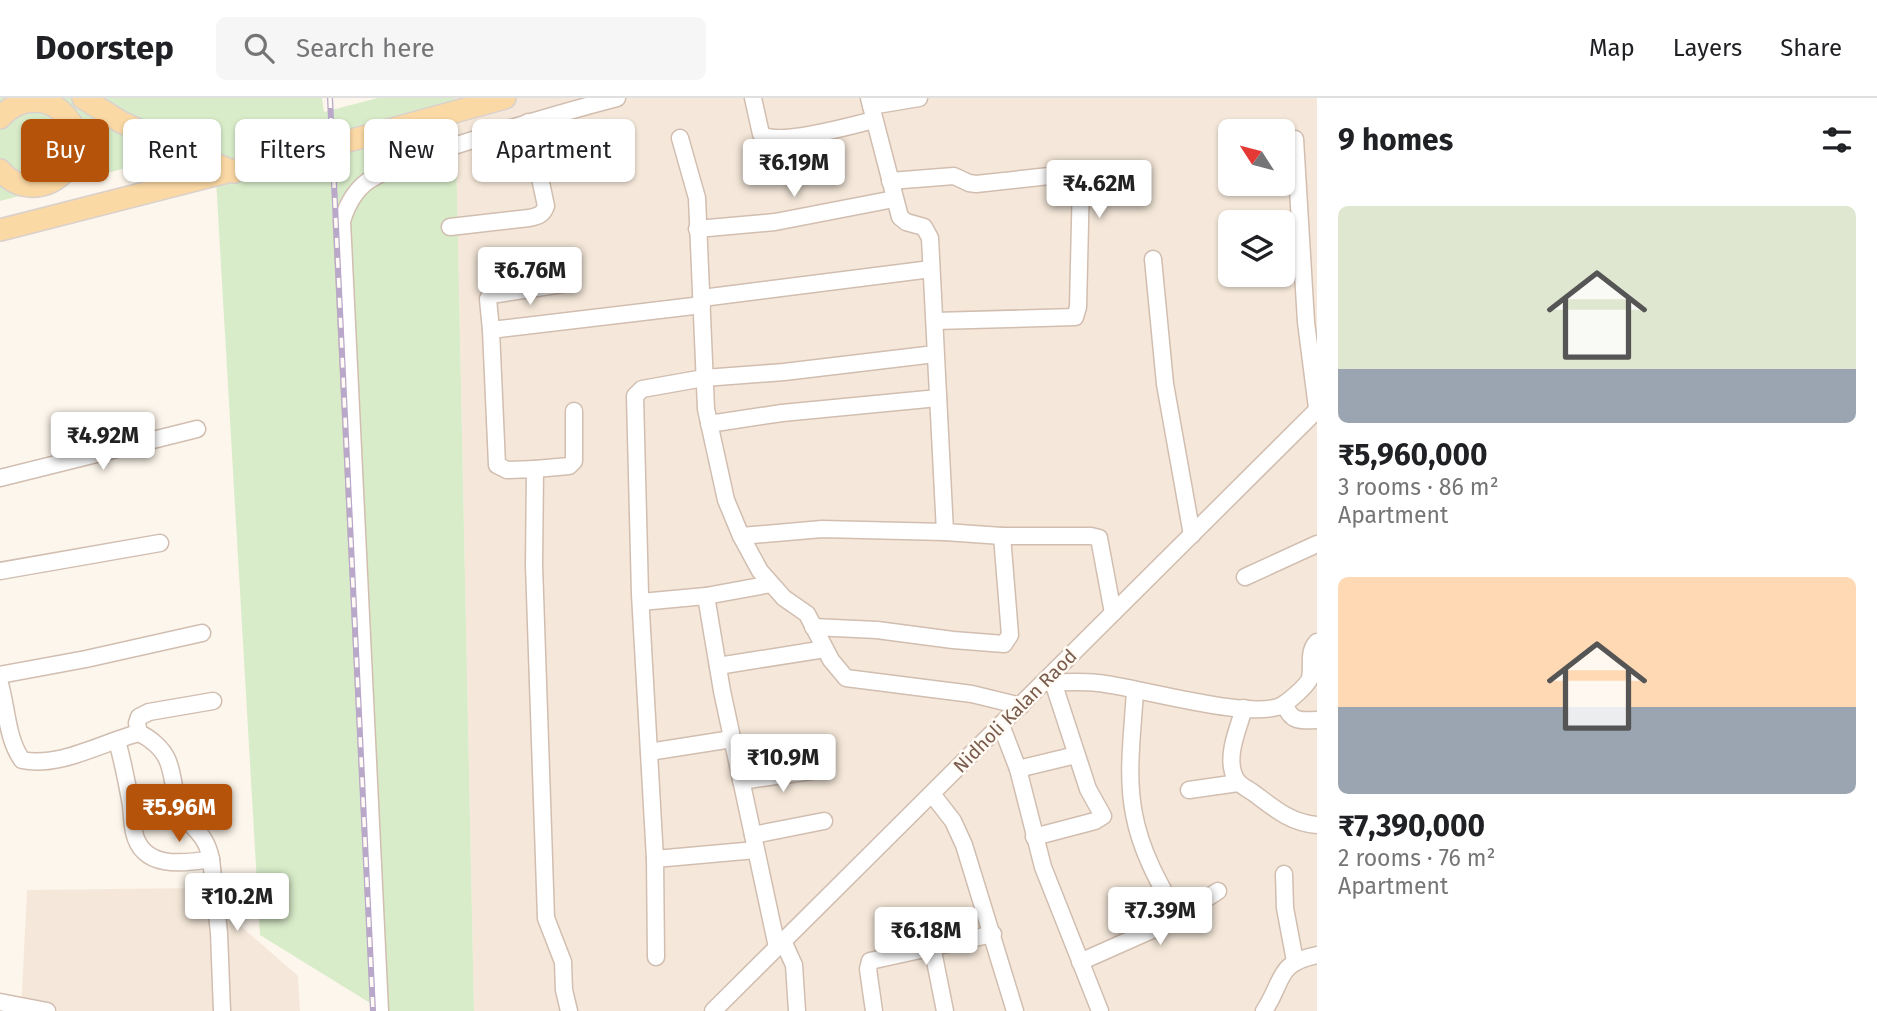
<!DOCTYPE html>
<html lang="en">
<head>
<meta charset="utf-8">
<style>
  :root { --surface:#fff; --page:#f6f6f6; --text:#202124; --muted:#757577; --line:#e0e0e0; --accent:#b45309 }
  body { margin:0; font-family:"Fira Sans",sans-serif; background:var(--page); color:var(--text); height:100vh; display:flex; flex-direction:column; font-size:26px; white-space:nowrap }
  * { box-sizing:border-box; margin:0 }
  p { font-size:23px; color:var(--muted) }
  .icon { flex:none; width:38px; height:38px; fill:none; stroke:currentColor; stroke-width:2; stroke-linecap:round; stroke-linejoin:round }
  .map { position:relative; flex:1; overflow:hidden }
  .panel { display:flex; flex-direction:column; background:var(--surface); width:560px }
  .panel>* { flex:none }
  .banner { position:absolute; left:21px; top:21px; width:665px; height:63px; display:flex; gap:14px }
  .needle { width:46px; rotate:306deg }
  .buttons { position:absolute; left:1218px; top:21px; display:grid; gap:14px }
  .buttons a { display:grid; place-items:center; width:77px; height:77px; border-radius:10px; background:var(--surface); box-shadow:0 2px 5px #0004; font-size:35px }
  .price { position:absolute; translate:-50% -60px; padding:0 16px; border-radius:7px; background:#fff; color:#222; font-size:23px; line-height:46px; filter:drop-shadow(0 2px 4px #0008) }
  .price::after { content:''; position:absolute; left:50%; top:42px; width:21px; height:16px; margin-left:-10px; background:inherit; clip-path:polygon(0 0,100% 0,50% 100%) }
  .price.active { background:var(--accent); color:#fff }
  ul { padding:0; list-style:none }
  li { display:grid; align-content:center; gap:14px; height:371px; padding:0 21px }
  li span { display:grid; place-items:center; height:217px; border-radius:10px; color:#555 }
  li>.icon { margin-inline-start:auto }
  span .icon { width:126px; height:126px; fill:#fffc; stroke-width:1 }
  li b { font-size:30px }
  h2 { display:flex; justify-content:space-between; align-items:center; height:84px; padding:0 21px; font-size:30px }
  .chip { padding:0 24px; border-radius:10px; background:var(--surface); box-shadow:0 2px 5px #0004; font-size:24px; line-height:63px }
  .chip.active { background:var(--accent); color:#fff }
  header { display:flex; align-items:center; gap:42px; box-sizing:border-box; height:98px; padding:0 35px; background:var(--surface); border-bottom:2px solid var(--line) }
  header strong { font-size:33px }
  nav { display:flex; gap:38px; margin-inline-start:auto; font-size:24px }
  .search { width:490px; height:63px; background:var(--page); display:flex; align-items:center; gap:18px; box-sizing:border-box; padding:0 24px; border-radius:10px; color:var(--muted); font-size:26px }
  main { display:flex; flex:1; min-height:0 }
  .map>svg:first-child { display:block }
  .residential { fill:#f5e8da; fill-rule:evenodd }
  .green { fill:#d8ecc9 }
  .lines { fill:none; stroke-linecap:round; stroke-linejoin:round }
  .minor-casing { stroke:#d1beb0; stroke-width:19 }
  .major-casing { stroke:#dad1cd; stroke-width:24 }
  .minor { stroke:#fff; stroke-width:16 }
  .major { stroke:#fbd9a5; stroke-width:21 }
  .rail-casing { stroke:#b9a8c9; stroke-width:6 }
  .rail { stroke:#fffaf3; stroke-width:3.5; stroke-dasharray:10; stroke-linecap:butt }
  .major-bridge-casing { stroke:#dad1cd; stroke-width:24; stroke-linecap:butt }
  .major-bridge { stroke:#fbd9a5; stroke-width:21 }
  .labels { text-anchor:middle; dominant-baseline:central; stroke-width:5; stroke-linejoin:round; paint-order:stroke }
  .street-label { font-size:19px; fill:#7a5c4d; stroke:#fffaf3 }
</style>
</head>
<body>
<header>
<strong>Doorstep</strong>
<div class="search"><svg class="icon" aria-label="search" viewBox="0 0 24 24"><circle cx="10" cy="10" r="6"/><path d="M15 15l6 6"/></svg>Search here</div>
<nav><a>Map</a><a>Layers</a><a>Share</a></nav>
</header>
<main>
<div class="map">
<svg width="1317" height="913" viewBox="0 0 1317 913">
  <rect width="100%" height="100%" fill="#fdf6ec"/>
  <!-- residential -->
  <g class="residential">
    <path d="M455 0H1317V913H474ZM1230 33H1283V86H1230ZM1230 124H1283V177H1230Z"/>
    <path d="M197 790 298 878 300 913H21L27 792Z"/>
  </g>
  <!-- green -->
  <path class="green" d="M0 0H322L324 14 378 0H455L474 913H383L260 837 214 47 0 103Z"/>
  <g class="lines">
    <defs>
      <g id="minor">
        <path d="M753 0 761 36C779 49 852 27 874 22"/>
        <path d="M869 0 900 119 906 124 924 129 930 140 945 434 1002 438H1091L1099 440 1113 515"/>
        <path d="M871 8 919 0"/>
        <path d="M680 40 697 100 706 311 726 402 741 438 822 431 945 434"/>
        <path d="M1295 41 1306 224 1317 310"/>
        <path d="M890 83 954 78 969 85 976 86 1068 76 1079 77 1081 83 1078 209 1075 219 935 223"/>
        <path d="M450 129 529 120C538 118 543 117 546 108L528 24"/>
        <path d="M697 131 775 124 894 101"/>
        <path d="M1153 161 1165 286 1192 437"/>
        <path d="M702 200 931 171"/>
        <path d="M491 232 488 201 491 197 569 185"/>
        <path d="M709 326 782 315 938 300"/>
        <path d="M535 371 569 368 574 363V313"/>
        <path d="M0 380 197 331"/>
        <path d="M741 438 760 473 784 500 807 516 831 562 846 580 972 596 1021 608"/>
        <path d="M0 473 160 445"/>
        <path d="M1245 479 1317 446"/>
        <path d="M771 486 706 498 722 593 777 849"/>
        <path d="M641 504 706 498"/>
        <path d="M813 529 877 532 953 542 1004 546 1010 537 1002 438"/>
        <path d="M718 568 825 551"/>
        <path d="M0 577 86 561 202 535"/>
        <path d="M1044 585C1062 584 1080 583 1098 585 1134 588 1257 625 1284 606 1290 602 1308 587 1310 580 1313 567 1307 555 1317 544"/>
        <path d="M0 586C7 611 7 641 22 662 60 670 103 644 139 635"/>
        <path d="M1135 592C1133 632 1126 676 1134 716 1141 754 1159 785 1178 819"/>
        <path d="M1285 606C1290 624 1301 623 1317 622"/>
        <path d="M1244 610C1239 629 1227 654 1233 674 1236 687 1246 689 1255 696 1275 711 1291 725 1317 727"/>
        <path d="M1001 627 1018 671 1043 769 1100 913"/>
        <path d="M117 643C123 664 127 685 131 707 132 716 132 725 134 734 142 771 182 766 211 761 205 732 191 733 180 710 173 695 174 676 167 661 162 650 150 640 139 635L137 625 139 619 149 614 213 603"/>
        <path d="M649 654 732 641"/>
        <path d="M1018 671 1076 657"/>
        <path d="M741 683 819 672"/>
        <path d="M1189 692 1238 685"/>
        <path d="M932 696 953 723 964 747 1015 913"/>
        <path d="M753 737 824 723"/>
        <path d="M1034 739 1095 723 1103 718 1088 691 1053 584"/>
        <path d="M756 752 655 761 640 496 635 298 642 291 704 280 784 274 935 256"/>
        <path d="M211 761 219 835 222 913"/>
        <path d="M655 761 656 859"/>
        <path d="M1284 776 1285 810 1295 863"/>
        <path d="M783 843 794 867 797 913"/>
        <path d="M932 848 945 913"/>
        <path d="M1080 864 1170 824 1218 793"/>
        <path d="M0 904 47 913"/>
        <path d="M380 913 342 123C347 107 354 93 368 83 395 66 428 57 457 47 510 30 563 14 617 0"/>
        <path d="M569 913 564 892 563 864 546 820 534 467 535 371 507 372 497 367 491 232 702 207"/>
        <path d="M713 913 1317 312"/>
        <path d="M874 913 868 871 870 863 993 836"/>
        <path d="M1264 913C1284 883 1276 865 1317 857"/>
      </g>
      <g id="major">
        <path d="M83 0 121 24 234 74"/>
        <path d="M0 20C11 7 26 1 43 4 53 6 60 11 66 18 103 59 38 117 0 72"/>
        <path d="M352 42 505 0"/>
        <path d="M0 132 313 52"/>
      </g>
    </defs>
    <!-- minor casing -->
    <use href="#minor" class="minor-casing"/>
    <!-- major casing -->
    <use href="#major" class="major-casing"/>
    <!-- minor -->
    <use href="#minor" class="minor"/>
    <!-- major -->
    <use href="#major" class="major"/>
    <defs>
      <path id="rail" d="M330 0 373 913"/>
    </defs>
    <!-- rail casing -->
    <use href="#rail" class="rail-casing"/>
    <!-- rail -->
    <use href="#rail" class="rail"/>
    <defs>
      <path id="major-bridge" d="M313 52 352 42"/>
    </defs>
    <!-- major-bridge casing -->
    <use href="#major-bridge" class="major-bridge-casing"/>
    <!-- major-bridge -->
    <use href="#major-bridge" class="major-bridge"/>
  </g>
  <g class="labels">
    <!-- street labels -->
    <g class="street-label">
      <text transform="translate(1015 613) rotate(-45)">Nidholi Kalan Raod</text>
    </g>
  </g>
</svg>
<div class="buttons">
<a><svg class="needle" viewBox="-14 -14 28 28"><path d="M0-13l5 13h-10z" fill="#e53935"/><path d="M0 13l5-13h-10z" fill="#757577"/></svg></a>
<a><svg class="icon" aria-label="layers" viewBox="0 0 24 24"><path d="M12 4l9 5-9 5-9-5zM3 14l9 5 9-5"/></svg></a>
</div>
<b class="price" style="left:794px;top:101px">₹6.19M</b>
<b class="price" style="left:1099px;top:122px">₹4.62M</b>
<b class="price" style="left:530px;top:209px">₹6.76M</b>
<b class="price" style="left:103px;top:374px">₹4.92M</b>
<b class="price" style="left:783px;top:696px">₹10.9M</b>
<b class="price active" style="left:179px;top:746px">₹5.96M</b>
<b class="price" style="left:237px;top:835px">₹10.2M</b>
<b class="price" style="left:1160px;top:849px">₹7.39M</b>
<b class="price" style="left:926px;top:869px">₹6.18M</b>
<div class="banner">
<a class="chip active">Buy</a>
<a class="chip">Rent</a>
<a class="chip">Filters</a>
<a class="chip">New</a>
<a class="chip">Apartment</a>
</div>
</div>
<section class="panel">
<h2>9 homes<svg class="icon" aria-label="filters" viewBox="0 0 24 24"><path d="M4 7h16M4 17h16"/><circle cx="9" cy="7" r="2"/><circle cx="15" cy="17" r="2"/></svg></h2>
<ul>
<li><span style="background:linear-gradient(#dfe7d0 75%,#9aa5b1 0)"><svg class="icon" aria-label="home" viewBox="0 0 24 24"><path d="M3 11l9-7 9 7M6 9v11h12V9"/></svg></span><div><b>₹5,960,000</b><p>3 rooms · 86 m²</p><p>Apartment</p></div></li>
<li><span style="background:linear-gradient(#ffd9b3 60%,#9aa5b1 0)"><svg class="icon" aria-label="home" viewBox="0 0 24 24"><path d="M3 11l9-7 9 7M6 9v11h12V9"/></svg></span><div><b>₹7,390,000</b><p>2 rooms · 76 m²</p><p>Apartment</p></div></li>
</ul>
</section>
</main>
</body>
</html>
